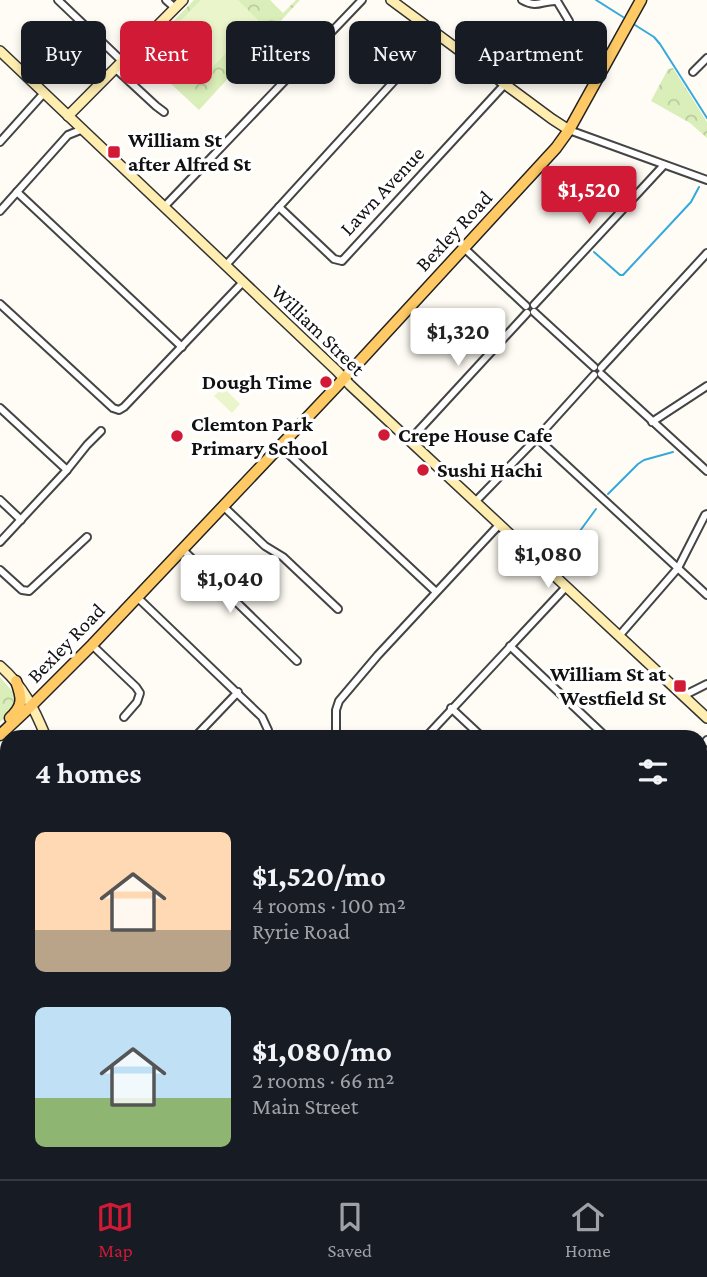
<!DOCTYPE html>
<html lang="en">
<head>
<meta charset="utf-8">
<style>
  :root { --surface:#171b24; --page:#242831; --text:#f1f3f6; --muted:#9ea1a6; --line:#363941; --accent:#d01a36 }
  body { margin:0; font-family:"Crimson Pro",serif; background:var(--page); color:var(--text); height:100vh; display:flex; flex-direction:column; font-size:26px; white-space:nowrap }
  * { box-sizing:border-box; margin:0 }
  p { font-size:23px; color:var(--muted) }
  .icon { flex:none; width:38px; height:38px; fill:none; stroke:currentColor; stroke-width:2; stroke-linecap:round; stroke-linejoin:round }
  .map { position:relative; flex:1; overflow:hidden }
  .side { position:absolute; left:0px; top:730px; width:707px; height:450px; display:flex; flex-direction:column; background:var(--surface); border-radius:21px 21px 0 0; box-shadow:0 4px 10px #0003 }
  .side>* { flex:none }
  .hud { position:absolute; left:21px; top:21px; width:665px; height:63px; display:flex; gap:14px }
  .price { position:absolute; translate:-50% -60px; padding:0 16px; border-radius:7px; background:#fff; color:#222; font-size:23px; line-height:46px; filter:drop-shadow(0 2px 4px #0008) }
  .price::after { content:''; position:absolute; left:50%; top:42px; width:21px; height:16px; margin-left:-10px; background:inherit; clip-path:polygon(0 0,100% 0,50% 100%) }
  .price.active { background:var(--accent); color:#fff }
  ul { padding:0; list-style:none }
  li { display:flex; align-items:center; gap:21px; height:175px; padding:0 35px }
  li span { display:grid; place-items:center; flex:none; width:196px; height:140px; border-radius:10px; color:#555 }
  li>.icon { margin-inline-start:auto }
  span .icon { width:84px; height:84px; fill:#fffc; stroke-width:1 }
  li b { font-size:30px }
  h2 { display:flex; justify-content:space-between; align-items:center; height:84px; padding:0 35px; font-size:30px }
  .chip { padding:0 24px; border-radius:10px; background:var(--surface); box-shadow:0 4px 10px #0003; font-size:24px; line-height:63px }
  .chip.active { background:var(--accent); color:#fff }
  .tab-bar { display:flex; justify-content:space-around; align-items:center; height:98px; border-top:2px solid var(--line); background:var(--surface); font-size:19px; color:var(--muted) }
  .tab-bar a { display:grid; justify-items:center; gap:4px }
  .tab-bar .active { color:var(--accent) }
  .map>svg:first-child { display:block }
  .park { fill:url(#park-crowns) }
  .pitch { fill:#ebf5cc }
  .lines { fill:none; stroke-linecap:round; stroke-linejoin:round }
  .stream { stroke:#34a9da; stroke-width:2 }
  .street-casing { stroke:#444; stroke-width:10 }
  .secondary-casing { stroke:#333; stroke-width:12 }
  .primary-casing { stroke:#222; stroke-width:13 }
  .street { stroke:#fff; stroke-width:6 }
  .secondary { stroke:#ffeeb0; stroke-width:9 }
  .primary { stroke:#ffca65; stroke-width:10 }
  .poi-dot { fill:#d01a36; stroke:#fff; stroke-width:2.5 }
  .labels { text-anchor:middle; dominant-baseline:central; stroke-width:7; stroke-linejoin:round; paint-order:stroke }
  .poi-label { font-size:21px; font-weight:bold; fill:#111; stroke:#fff; text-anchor:start }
  .street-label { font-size:21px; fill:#111; stroke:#fff }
</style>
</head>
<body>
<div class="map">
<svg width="707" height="1179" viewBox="0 0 707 1179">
  <defs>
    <pattern id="park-crowns" width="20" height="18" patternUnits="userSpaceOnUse" patternTransform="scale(1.75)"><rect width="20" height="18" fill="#daeeb9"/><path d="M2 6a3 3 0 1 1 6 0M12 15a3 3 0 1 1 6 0" fill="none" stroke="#bacb9e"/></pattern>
  </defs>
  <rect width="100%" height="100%" fill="#fffcf5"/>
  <!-- park -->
  <g class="park">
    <path d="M194 0H270L283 13 296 0H300L199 110 140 55Z"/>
    <path d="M575 24 608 42 599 58 569 42Z"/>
    <path d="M673 68 707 122V138L690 123 651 101 668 69Z"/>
    <path d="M0 677 17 697 10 713 0 722Z"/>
    <path d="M700 885 707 888V932L700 939Z"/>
  </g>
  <!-- pitch -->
  <g class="pitch">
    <path d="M201 0H238L258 20 202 78 162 40Z"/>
    <path d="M223 387 240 404 232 413 214 396Z"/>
  </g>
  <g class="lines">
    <!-- stream -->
    <g class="stream">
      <path d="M596 0 623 17"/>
      <path d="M635 25 654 37 660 44 707 118"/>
      <path d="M594 252 620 275H623L691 202 699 187"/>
      <path d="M608 494 638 464 644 460 673 452"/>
      <path d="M558 561 596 509"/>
    </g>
    <defs>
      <g id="street">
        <path d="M58 0 123 62"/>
        <path d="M166 0 175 8"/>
        <path d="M522 0C538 9 542 0 557 1L569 21"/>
        <path d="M116 69 156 106 164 112"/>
        <path d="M693 72 707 58"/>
        <path d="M569 130 707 180"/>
        <path d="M0 142 44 93"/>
        <path d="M17 192 182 347"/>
        <path d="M164 207 362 0"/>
        <path d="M279 207 334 259 342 261 505 84"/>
        <path d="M0 211 68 135 83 129"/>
        <path d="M464 248 526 306"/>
        <path d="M226 265 437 34"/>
        <path d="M0 304 113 408 119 410 124 407 243 282"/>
        <path d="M534 305 664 165"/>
        <path d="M534 312 594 367"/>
        <path d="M601 368 707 253"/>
        <path d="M601 374 707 471"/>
        <path d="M0 408 67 470"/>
        <path d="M652 422 707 386"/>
        <path d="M537 438 707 595"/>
        <path d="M409 441 527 313"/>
        <path d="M280 446 436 592"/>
        <path d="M0 500 21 520"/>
        <path d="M475 502 537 438 594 375"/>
        <path d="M223 506 265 546 283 557 338 609"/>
        <path d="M0 542 67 470 87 445 101 431"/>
        <path d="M182 549 297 661"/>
        <path d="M0 570 22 590 29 591 87 537"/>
        <path d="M137 597 262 717 268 730 267 737"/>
        <path d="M619 636 678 568 705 515 707 514"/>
        <path d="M92 645 136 687 140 693 137 702 124 717"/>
        <path d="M510 646 606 737"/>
        <path d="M683 696 707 684"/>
        <path d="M451 708 482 737"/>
        <path d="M195 737 238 692"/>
        <path d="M336 737V710L339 701 378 655 499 525"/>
        <path d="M426 737 566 587"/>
        <path d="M700 748 707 740"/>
        <path d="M700 860 707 852"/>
        <path d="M0 865 7 846"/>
        <path d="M700 944 707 937"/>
        <path d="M0 1013 7 1011"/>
        <path d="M0 1077 7 1079"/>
        <path d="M700 1154 707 1156"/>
        <path d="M0 1171 25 1179"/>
        <path d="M285 1172 290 1174 292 1172"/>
        <path d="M460 1172 464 1179"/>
        <path d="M365 1179 368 1172"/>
        <path d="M433 1179 437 1172"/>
        <path d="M525 1179 527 1172"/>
        <path d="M602 1179 604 1172"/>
        <path d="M662 1179 666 1172"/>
      </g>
      <g id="secondary">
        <path d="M391 0 552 119 569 130"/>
        <path d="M0 51 337 371 350 385 707 718"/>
        <path d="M68 116 183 0"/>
        <path d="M0 666C24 687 34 708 46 737"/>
        <path d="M700 1031 707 1033"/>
      </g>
      <g id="primary">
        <path d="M10 718C24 705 22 698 16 681"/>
        <path d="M0 735 32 705 92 645 337 386 556 148 569 130 641 0"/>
      </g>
    </defs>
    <!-- street casing -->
    <use href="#street" class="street-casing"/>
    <!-- secondary casing -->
    <use href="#secondary" class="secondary-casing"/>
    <!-- primary casing -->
    <use href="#primary" class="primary-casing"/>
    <!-- street -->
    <use href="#street" class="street"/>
    <!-- secondary -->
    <use href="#secondary" class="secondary"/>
    <!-- primary -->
    <use href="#primary" class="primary"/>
  </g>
  <!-- markers -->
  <g class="poi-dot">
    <rect x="107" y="145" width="14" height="14" rx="3.5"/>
    <circle cx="326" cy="382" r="7"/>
    <circle cx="384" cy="435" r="7"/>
    <circle cx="177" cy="436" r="7"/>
    <circle cx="423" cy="470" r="7"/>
    <rect x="673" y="679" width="14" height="14" rx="3.5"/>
  </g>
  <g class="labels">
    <!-- poi labels -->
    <g class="poi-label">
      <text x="128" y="140">William St<tspan x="128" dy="24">after Alfred St</tspan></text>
      <text x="312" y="382" text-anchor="end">Dough Time</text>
      <text x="191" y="424">Clemton Park<tspan x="191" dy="24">Primary School</tspan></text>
      <text x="398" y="435">Crepe House Cafe</text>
      <text x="437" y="470">Sushi Hachi</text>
      <text x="666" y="674" text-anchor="end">William St at<tspan x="666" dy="24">Westfield St</tspan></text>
    </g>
    <!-- street labels -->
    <g class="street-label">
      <text transform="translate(382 191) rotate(-47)">Lawn Avenue</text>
      <text transform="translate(454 231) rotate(-47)">Bexley Road</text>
      <text transform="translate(318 330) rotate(44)">William Street</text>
      <text transform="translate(66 643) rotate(-46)">Bexley Road</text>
    </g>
  </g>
</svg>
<b class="price active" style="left:589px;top:226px">$1,520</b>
<b class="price" style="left:458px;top:368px">$1,320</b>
<b class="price" style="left:548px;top:590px">$1,080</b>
<b class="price" style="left:230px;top:615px">$1,040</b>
<div class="hud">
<a class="chip">Buy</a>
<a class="chip active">Rent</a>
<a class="chip">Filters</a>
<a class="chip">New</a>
<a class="chip">Apartment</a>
</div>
<section class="side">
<h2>4 homes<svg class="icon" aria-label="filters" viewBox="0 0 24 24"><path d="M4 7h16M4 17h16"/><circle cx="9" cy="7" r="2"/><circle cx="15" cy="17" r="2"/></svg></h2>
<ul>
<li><span style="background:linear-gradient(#ffd9b3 70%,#b9a48a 0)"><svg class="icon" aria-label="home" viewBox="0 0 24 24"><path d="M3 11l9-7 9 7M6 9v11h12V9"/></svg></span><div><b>$1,520/mo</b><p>4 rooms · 100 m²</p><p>Ryrie Road</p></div></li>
<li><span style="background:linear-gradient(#bfe0f5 65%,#8fb573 0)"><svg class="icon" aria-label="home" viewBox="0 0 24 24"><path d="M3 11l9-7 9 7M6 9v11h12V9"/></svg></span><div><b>$1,080/mo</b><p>2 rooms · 66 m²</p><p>Main Street</p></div></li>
</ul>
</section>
</div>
<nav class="tab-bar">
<a class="active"><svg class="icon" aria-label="map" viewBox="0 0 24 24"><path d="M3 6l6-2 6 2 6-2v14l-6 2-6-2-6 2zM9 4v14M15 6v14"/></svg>Map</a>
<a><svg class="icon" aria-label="saved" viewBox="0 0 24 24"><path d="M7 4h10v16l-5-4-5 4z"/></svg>Saved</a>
<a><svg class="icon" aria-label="home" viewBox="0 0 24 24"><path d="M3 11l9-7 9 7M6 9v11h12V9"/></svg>Home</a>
</nav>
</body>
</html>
